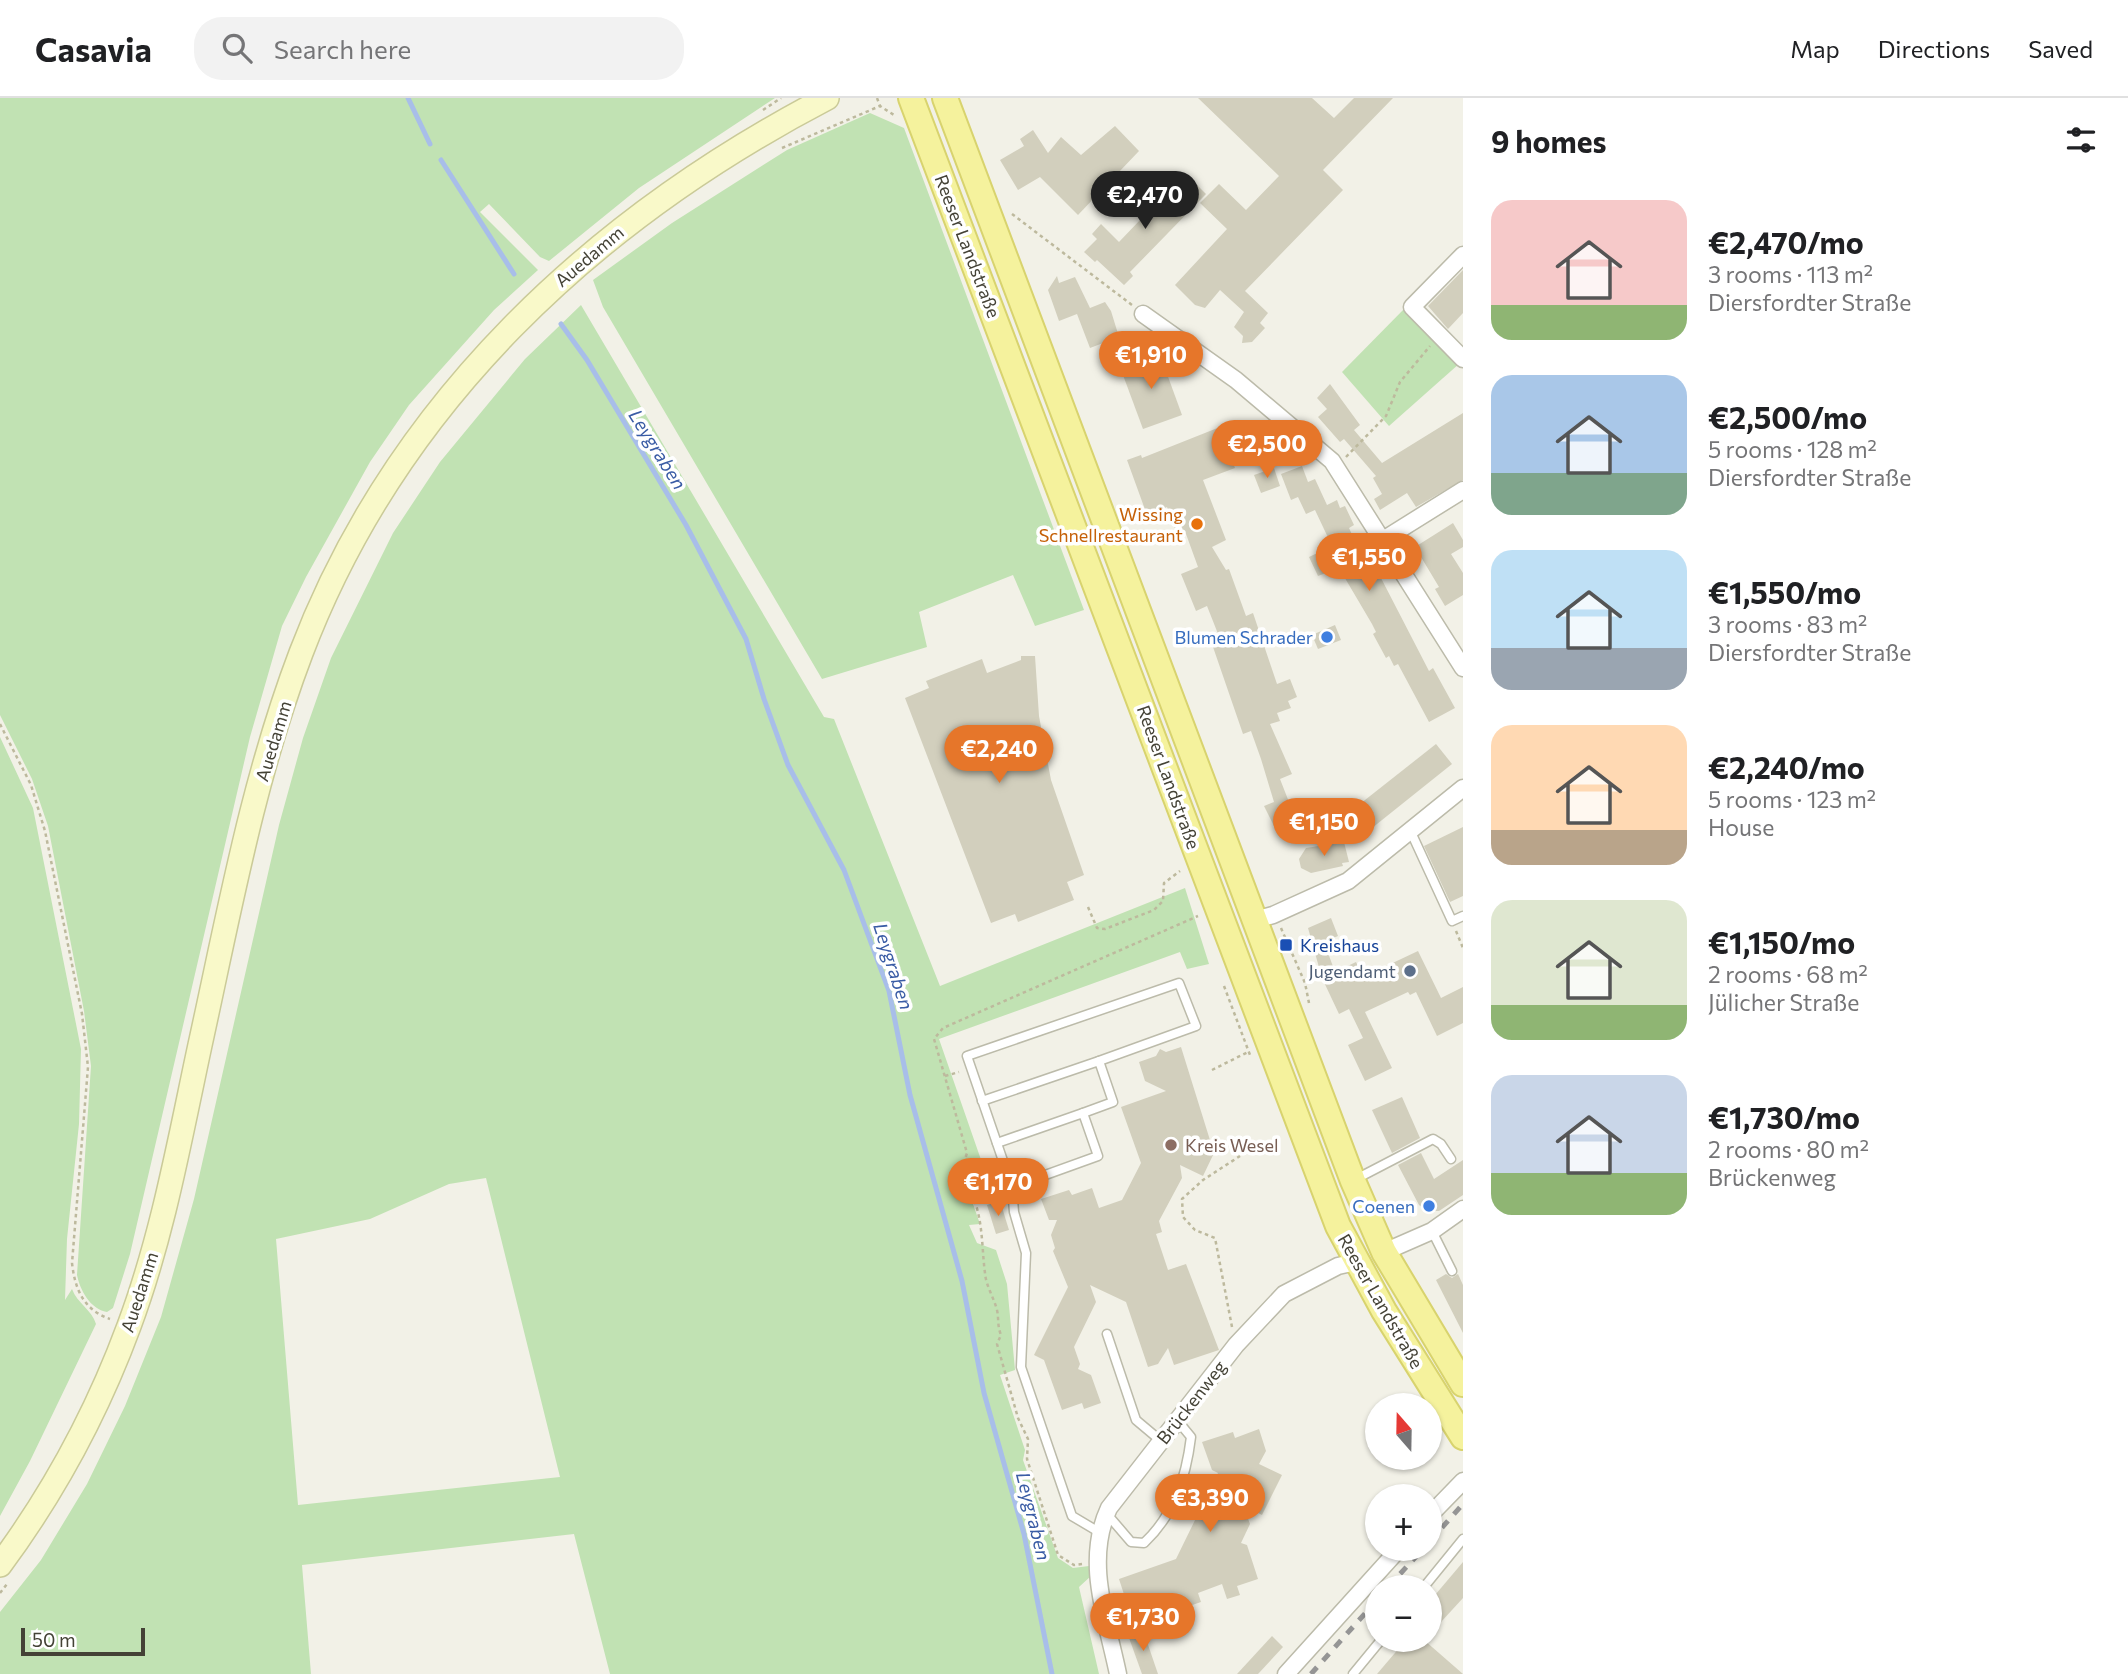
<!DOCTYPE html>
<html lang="en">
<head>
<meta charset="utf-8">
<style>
  :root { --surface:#fff; --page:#f2f2f2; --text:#202124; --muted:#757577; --line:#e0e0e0; --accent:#e6762a }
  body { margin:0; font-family:Commissioner,sans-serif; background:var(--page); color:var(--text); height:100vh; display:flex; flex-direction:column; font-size:26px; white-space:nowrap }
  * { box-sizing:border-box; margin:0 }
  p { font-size:23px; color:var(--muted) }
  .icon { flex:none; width:38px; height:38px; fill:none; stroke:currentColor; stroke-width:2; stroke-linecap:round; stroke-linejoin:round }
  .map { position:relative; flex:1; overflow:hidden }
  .panel { display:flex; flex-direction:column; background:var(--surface); width:665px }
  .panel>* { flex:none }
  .needle { width:46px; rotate:340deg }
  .buttons { position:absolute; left:1365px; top:1295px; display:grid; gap:14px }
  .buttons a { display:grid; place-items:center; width:77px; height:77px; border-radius:50%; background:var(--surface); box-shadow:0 2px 5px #0004; font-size:35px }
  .scale { position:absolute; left:21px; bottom:18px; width:124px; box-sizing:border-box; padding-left:7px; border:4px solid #444236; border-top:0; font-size:19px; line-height:24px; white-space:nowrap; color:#444236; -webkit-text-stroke:5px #fff; paint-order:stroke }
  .price { position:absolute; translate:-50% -60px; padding:0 16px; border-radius:24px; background:var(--accent); color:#fff; font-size:23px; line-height:46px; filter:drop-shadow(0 2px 4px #0008) }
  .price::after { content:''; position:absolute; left:50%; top:42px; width:21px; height:16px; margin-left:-10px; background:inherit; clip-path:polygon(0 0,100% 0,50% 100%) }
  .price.on { background:#222; color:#fff }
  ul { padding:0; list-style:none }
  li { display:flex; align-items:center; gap:21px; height:175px; padding:0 28px }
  li span { display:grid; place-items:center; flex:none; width:196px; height:140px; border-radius:21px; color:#555 }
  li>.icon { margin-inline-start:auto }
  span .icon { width:84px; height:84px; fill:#fffc; stroke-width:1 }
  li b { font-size:30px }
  h2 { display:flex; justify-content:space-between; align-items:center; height:84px; padding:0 28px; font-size:30px }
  header { display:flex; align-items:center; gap:42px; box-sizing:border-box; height:98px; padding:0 35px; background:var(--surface); border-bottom:2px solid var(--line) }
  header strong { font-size:33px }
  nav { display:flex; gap:38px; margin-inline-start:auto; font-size:24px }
  .search { width:490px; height:63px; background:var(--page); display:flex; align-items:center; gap:18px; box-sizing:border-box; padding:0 24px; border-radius:28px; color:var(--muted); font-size:26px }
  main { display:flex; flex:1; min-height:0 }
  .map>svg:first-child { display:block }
  .green { fill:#c1e2b3; fill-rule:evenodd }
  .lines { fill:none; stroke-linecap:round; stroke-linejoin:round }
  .stream { stroke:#a8bee9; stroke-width:5 }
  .building { fill:#d2cfbd }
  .lane-casing { stroke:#bcbbaa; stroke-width:11 }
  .street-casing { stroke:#bcbbaa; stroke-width:19 }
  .secondary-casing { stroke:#caca98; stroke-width:26 }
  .primary-casing { stroke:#d8d36e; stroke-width:28 }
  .path { stroke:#bdb99d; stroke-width:2.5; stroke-dasharray:3.5 3.5; stroke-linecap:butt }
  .lane { stroke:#fff; stroke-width:8 }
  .street { stroke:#fff; stroke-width:16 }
  .secondary { stroke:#f9f9c9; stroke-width:23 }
  .primary { stroke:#f5f29d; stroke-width:24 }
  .rail { stroke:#959595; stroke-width:5; stroke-dasharray:9 9; stroke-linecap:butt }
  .food-dot { fill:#e8710a; stroke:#fff; stroke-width:2.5 }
  .shop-dot { fill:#3f7fe0; stroke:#fff; stroke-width:2.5 }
  .transit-dot { fill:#1a4fb4; stroke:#fff; stroke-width:2.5 }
  .service-dot { fill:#5c6f8a; stroke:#fff; stroke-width:2.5 }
  .education-dot { fill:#8d6e63; stroke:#fff; stroke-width:2.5 }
  .labels { text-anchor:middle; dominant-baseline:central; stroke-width:7; stroke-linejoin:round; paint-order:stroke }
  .street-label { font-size:18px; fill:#444236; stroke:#fff }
  .food-label { font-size:18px; fill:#c56008; stroke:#fff; text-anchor:end }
  .shop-label { font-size:18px; fill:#366cbe; stroke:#fff; text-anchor:end }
  .transit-label { font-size:18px; fill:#164399; stroke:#fff; text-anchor:start }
  .service-label { font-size:18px; fill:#4e5e75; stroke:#fff; text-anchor:end }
  .education-label { font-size:18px; fill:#785e54; stroke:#fff; text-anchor:start }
  .water-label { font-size:19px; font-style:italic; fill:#3a5ca5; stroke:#fff }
</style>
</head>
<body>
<header>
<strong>Casavia</strong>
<div class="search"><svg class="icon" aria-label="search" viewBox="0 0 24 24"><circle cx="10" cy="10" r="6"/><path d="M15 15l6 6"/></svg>Search here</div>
<nav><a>Map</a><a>Directions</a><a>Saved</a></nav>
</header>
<main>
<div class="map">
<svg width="1463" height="1576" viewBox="0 0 1463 1576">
  <rect width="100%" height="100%" fill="#f2f1e7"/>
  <!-- green -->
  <g class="green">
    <path d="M0 0H775L639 90 549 163 540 159 489 106 480 114 538 172 494 212 409 307 370 364 306 479 282 528 250 639 130 1156 113 1210 107 1214C90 1211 80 1192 77 1177L91 968 84 913 48 728 32 681 0 617Z"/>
    <path d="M870 15 904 30 1084 512 1035 528 1013 477 919 514 927 549 822 581 603 209 593 182 672 125 787 52Z"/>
    <path d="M581 207 824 619 834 621 940 888 1185 790 1209 866 1187 871 1180 854 939 941 987 1079 966 1086 980 1126 969 1127 977 1145 996 1152 1007 1186 1015 1272 1000 1277 1025 1352 1023 1362 1058 1460 1073 1470 1089 1468 1091 1478 1079 1489 1099 1576H610L574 1436 302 1467 311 1576H0V1514L41 1462 87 1386 125 1308 161 1219 194 1101 279 727 303 640 331 560 393 435 440 364 525 261ZM486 1080 560 1379 298 1407 276 1141 370 1121 449 1086Z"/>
    <path d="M1405 210 1460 265 1389 328 1342 274Z"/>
    <path d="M0 639 33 710 81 951 79 1026 67 1141 65 1202 72 1191C77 1205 92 1212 96 1226L30 1363 0 1418Z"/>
  </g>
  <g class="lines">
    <!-- stream -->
    <g class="stream">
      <path d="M408 0 430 46"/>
      <path d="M441 62 514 176"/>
      <path d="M561 226 587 262 686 427 746 541 764 601 788 667 844 772 889 893 910 997 962 1183 984 1295 1024 1436 1052 1576"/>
    </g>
  </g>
  <!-- building -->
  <g class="building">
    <path d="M1198 0H1312L1334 20 1354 0H1393L1323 72 1343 92 1245 193 1268 215 1260 225 1265 230 1252 244 1242 245 1243 238 1234 229 1244 214 1220 192 1205 210 1195 207 1175 187 1227 131 1200 105 1219 86 1246 112 1279 78Z"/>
    <path d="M1115 28 1139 53 1078 117 1040 79 1018 92 1000 62 1024 48 1020 41 1033 32 1048 55 1061 39 1081 57Z"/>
    <path d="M1185 75 1206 96 1130 174 1133 178 1124 187 1097 162 1095 164 1084 154 1097 141 1092 136 1101 126 1119 144Z"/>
    <path d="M1463 172V215L1448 231 1428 208Z"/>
    <path d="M1057 178 1059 185 1075 179 1090 210 1105 204 1111 213 1119 239 1090 250 1077 216 1059 223 1048 192Z"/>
    <path d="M1159 254 1182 317 1143 331 1120 269Z"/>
    <path d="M1330 286 1360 327 1354 332 1382 365 1463 315V382L1416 409 1407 395 1380 412 1374 401 1382 396 1373 380 1376 378 1344 341 1340 344 1318 319 1327 311 1317 300Z"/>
    <path d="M1220 329 1235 370 1203 382 1226 442 1212 449 1226 472 1229 471 1246 518 1253 515 1277 586 1290 581 1297 599 1288 603 1291 610 1277 615 1280 623 1270 626 1292 676 1280 681 1296 722 1290 725 1292 733 1279 738 1264 708 1274 704 1261 661 1251 633 1243 636 1213 549 1222 546 1207 508 1196 513 1181 476 1198 469 1186 436 1178 439 1167 409 1147 417 1127 362 1141 357 1142 360Z"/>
    <path d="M1302 368 1308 384 1315 381 1327 407 1337 402 1340 410 1345 408 1354 427 1349 430 1359 452 1366 451 1429 573 1433 570 1455 610 1429 624 1398 566 1394 568 1389 558 1386 560 1373 536 1376 534 1372 526 1339 470 1318 478 1309 459 1332 448 1315 412 1306 416 1298 399 1291 402 1281 376Z"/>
    <path d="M1274 370 1280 388 1261 395 1254 377Z"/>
    <path d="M1453 425 1463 442V449L1451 456 1463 475V497L1445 508 1435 491 1439 489 1415 449Z"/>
    <path d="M1335 527 1341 542 1318 551 1312 537Z"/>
    <path d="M1021 558H1035L1039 618 1051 682 1084 777 1067 784 1074 802 1018 824 1015 816 991 825 905 600 929 590 926 583 982 561 987 575 1021 562Z"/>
    <path d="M1436 646 1452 666 1362 738 1346 717Z"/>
    <path d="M1463 729V798L1450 804 1424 748Z"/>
    <path d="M1344 744 1349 764 1342 765 1343 768 1311 775 1301 770 1299 761 1306 750Z"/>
    <path d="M1331 820 1338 838 1324 844 1335 874 1356 864 1363 879 1418 853 1441 900 1463 889V925L1437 938 1416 894 1410 897 1408 894 1365 914 1392 970 1365 983 1348 947 1363 940 1349 911 1339 916 1322 880 1308 830Z"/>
    <path d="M1181 949 1214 1055 1203 1078 1180 1067 1182 1080 1159 1123 1162 1134 1156 1136 1168 1172 1186 1166 1219 1252 1174 1267 1168 1250 1158 1266 1148 1269 1126 1204 1090 1187 1096 1204 1074 1249 1080 1266 1078 1271 1091 1277 1101 1305 1084 1311 1082 1305 1062 1312 1044 1262 1034 1257 1068 1189 1053 1153 1055 1150 1051 1137 1057 1122H1049L1041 1101 1069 1092 1072 1097 1092 1090 1099 1110 1122 1102 1141 1065 1121 1009 1166 993 1145 983 1139 964 1156 958 1160 951 1166 954Z"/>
    <path d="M1402 999 1420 1040 1392 1055 1372 1012Z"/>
    <path d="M1421 1055 1434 1081 1463 1062V1097L1439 1113H1427L1419 1107 1398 1067Z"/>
    <path d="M1000 1103 1009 1132 996 1136 987 1107Z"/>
    <path d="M1446 1176 1452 1180 1458 1176 1463 1187V1235L1436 1182Z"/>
    <path d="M1259 1331 1266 1353 1259 1366 1282 1377 1262 1417 1243 1407 1250 1426 1241 1445 1247 1447 1258 1481 1237 1488 1240 1497 1227 1501 1222 1486 1198 1495 1201 1504 1134 1527 1119 1481 1176 1461 1218 1375 1212 1372 1202 1344 1233 1334 1235 1340Z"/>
    <path d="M1463 1464V1500L1430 1536V1503Z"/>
    <path d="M1143 1532 1158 1576H1142L1128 1537Z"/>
    <path d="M1272 1538 1283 1549 1258 1576H1237Z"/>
    <path d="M1406 1542H1424L1463 1576H1377Z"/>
  </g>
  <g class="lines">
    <defs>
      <g id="lane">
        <path d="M1410 732 1452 823 1463 818"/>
        <path d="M982 1003 1099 963 1113 1004 1083 1015"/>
        <path d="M997 1045 1083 1015 1098 1058 1012 1089 1014 1114 1026 1155 1021 1269 1072 1418 1099 1434"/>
        <path d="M1356 1081 1433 1041 1441 1046 1451 1061"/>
        <path d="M1012 1089 967 958 1179 885 1196 928 1099 963"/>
        <path d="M1432 1133 1452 1173"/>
        <path d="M1107 1236 1136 1322 1161 1343"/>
        <path d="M1107 1416 1131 1444 1144 1445C1174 1417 1186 1380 1191 1339L1177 1322"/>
        <path d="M1424 1489 1463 1441"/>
        <path d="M1353 1576 1381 1542"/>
      </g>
      <g id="street">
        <path d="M1463 157 1412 209 1463 261"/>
        <path d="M1143 216 1236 282 1332 363 1463 570"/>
        <path d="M1383 442 1463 392"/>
        <path d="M1255 822 1273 817 1348 783 1463 690"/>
        <path d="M1384 1154 1432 1133 1463 1111"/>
        <path d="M1430 1417 1463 1383"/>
        <path d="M1118 1576C1107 1522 1084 1463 1109 1410L1236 1247 1284 1196 1338 1168 1356 1164"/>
        <path d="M1286 1576 1399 1451"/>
      </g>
      <path id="secondary" d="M0 1467C54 1394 98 1312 129 1228 163 1137 180 1040 200 947 229 815 253 681 301 555 396 305 593 122 827 0"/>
      <g id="primary">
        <path d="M911 0 1338 1128 1384 1213 1463 1339"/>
        <path d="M945 0 1353 1083 1384 1154 1463 1286"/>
      </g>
    </defs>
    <!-- lane casing -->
    <use href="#lane" class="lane-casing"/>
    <!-- street casing -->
    <use href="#street" class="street-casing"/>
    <!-- secondary casing -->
    <use href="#secondary" class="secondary-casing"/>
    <!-- primary casing -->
    <use href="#primary" class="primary-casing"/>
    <!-- path -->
    <g class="path">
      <path d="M877 0 880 8 894 17"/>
      <path d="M763 12 781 0"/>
      <path d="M782 50 880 8"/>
      <path d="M1012 116 1132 207"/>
      <path d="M1346 359 1386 318 1400 284 1430 248"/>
      <path d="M0 626 31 687 45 733 82 916 88 969 72 1165C75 1192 84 1212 110 1221"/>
      <path d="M1088 809 1097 830 1105 831 1154 812 1163 803 1164 785 1180 773"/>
      <path d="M1281 830 1305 885 1309 905"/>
      <path d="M1456 833 1463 850"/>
      <path d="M1224 888 1250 957"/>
      <path d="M1212 972 1248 954"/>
      <path d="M945 978 959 974"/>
      <path d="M1232 1229 1215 1140 1195 1132 1183 1119 1182 1101 1203 1082 1240 1058"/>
      <path d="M1374 1312 1377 1311"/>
      <path d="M1082 1466 1074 1467 1058 1457 1027 1361 1028 1341 1018 1320 997 1246 1001 1237C997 1227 999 1221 997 1212 994 1200 986 1188 985 1175 982 1153 983 1130 976 1107 971 1088 960 1074 967 1055L934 941 943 930 1198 818"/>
      <path d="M0 1495 7 1486"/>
    </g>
    <!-- lane -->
    <use href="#lane" class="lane"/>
    <!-- street -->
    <use href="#street" class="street"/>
    <!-- secondary -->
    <use href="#secondary" class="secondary"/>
    <!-- primary -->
    <use href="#primary" class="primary"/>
    <!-- rail -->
    <g class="rail">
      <path d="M1430 1443 1463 1406"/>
      <path d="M1388 1489 1423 1451"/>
      <path d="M1311 1576 1377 1502"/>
    </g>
  </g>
  <!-- markers -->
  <circle class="food-dot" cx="1197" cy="426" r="7"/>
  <g class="shop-dot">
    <circle cx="1327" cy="539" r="7"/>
    <circle cx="1429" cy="1108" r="7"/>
  </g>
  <rect class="transit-dot" x="1279" y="840" width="14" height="14" rx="3.5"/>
  <circle class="service-dot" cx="1410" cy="873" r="7"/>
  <circle class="education-dot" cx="1171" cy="1047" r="7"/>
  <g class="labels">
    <!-- street labels -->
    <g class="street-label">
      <text transform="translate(968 148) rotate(69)">Reeser Landstraße</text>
      <text transform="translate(589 158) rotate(-40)">Auedamm</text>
      <text transform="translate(273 643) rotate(-73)">Auedamm</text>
      <text transform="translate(1169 679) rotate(70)">Reeser Landstraße</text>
      <text transform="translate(139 1194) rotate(-72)">Auedamm</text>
      <text transform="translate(1381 1203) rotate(60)">Reeser Landstraße</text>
      <text transform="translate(1191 1304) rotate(-52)">Brückenweg</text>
    </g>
    <!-- food labels -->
    <g class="food-label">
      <text x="1183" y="416">Wissing<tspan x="1183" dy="21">Schnellrestaurant</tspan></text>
    </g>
    <!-- shop labels -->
    <g class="shop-label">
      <text x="1313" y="539">Blumen Schrader</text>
      <text x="1415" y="1108">Coenen</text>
    </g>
    <!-- transit labels -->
    <g class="transit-label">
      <text x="1300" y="847">Kreishaus</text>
    </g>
    <!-- service labels -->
    <g class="service-label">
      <text x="1396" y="873">Jugendamt</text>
    </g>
    <!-- education labels -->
    <g class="education-label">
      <text x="1185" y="1047">Kreis Wesel</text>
    </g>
    <!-- water labels -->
    <g class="water-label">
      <text transform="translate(658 351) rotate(58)">Leygraben</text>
      <text transform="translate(894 868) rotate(72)">Leygraben</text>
      <text transform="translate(1034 1418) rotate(76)">Leygraben</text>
    </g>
  </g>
</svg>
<div class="buttons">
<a><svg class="needle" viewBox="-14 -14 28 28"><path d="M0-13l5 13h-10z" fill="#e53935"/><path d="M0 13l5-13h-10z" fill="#757577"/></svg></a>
<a>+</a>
<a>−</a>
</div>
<div class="scale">50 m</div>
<b class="price on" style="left:1145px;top:133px">€2,470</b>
<b class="price" style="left:1151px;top:293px">€1,910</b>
<b class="price" style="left:1267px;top:382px">€2,500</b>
<b class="price" style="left:1369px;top:495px">€1,550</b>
<b class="price" style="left:999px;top:687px">€2,240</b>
<b class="price" style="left:1324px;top:760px">€1,150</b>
<b class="price" style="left:998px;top:1120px">€1,170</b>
<b class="price" style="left:1210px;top:1436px">€3,390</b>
<b class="price" style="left:1143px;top:1555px">€1,730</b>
</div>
<section class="panel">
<h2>9 homes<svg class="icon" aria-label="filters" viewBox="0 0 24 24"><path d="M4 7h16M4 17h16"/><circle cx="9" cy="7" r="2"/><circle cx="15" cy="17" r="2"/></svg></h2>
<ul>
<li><span style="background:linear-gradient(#f6c9c9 75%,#8fb573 0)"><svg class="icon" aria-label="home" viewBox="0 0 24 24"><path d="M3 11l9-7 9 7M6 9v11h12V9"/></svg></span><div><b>€2,470/mo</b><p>3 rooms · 113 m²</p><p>Diersfordter Straße</p></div></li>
<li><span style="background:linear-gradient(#a9c7e8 70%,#7fa58c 0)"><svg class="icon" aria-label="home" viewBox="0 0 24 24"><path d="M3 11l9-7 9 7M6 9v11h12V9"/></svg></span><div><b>€2,500/mo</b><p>5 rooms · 128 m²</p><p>Diersfordter Straße</p></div></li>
<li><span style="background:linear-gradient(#bfe0f5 70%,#9aa5b1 0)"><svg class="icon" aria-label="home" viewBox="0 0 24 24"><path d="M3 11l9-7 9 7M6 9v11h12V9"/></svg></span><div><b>€1,550/mo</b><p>3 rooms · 83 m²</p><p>Diersfordter Straße</p></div></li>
<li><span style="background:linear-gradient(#ffd9b3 75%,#b9a48a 0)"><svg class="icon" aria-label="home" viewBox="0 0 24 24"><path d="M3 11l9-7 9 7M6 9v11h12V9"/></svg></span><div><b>€2,240/mo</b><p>5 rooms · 123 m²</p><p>House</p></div></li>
<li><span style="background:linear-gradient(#dfe7d0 75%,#8fb573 0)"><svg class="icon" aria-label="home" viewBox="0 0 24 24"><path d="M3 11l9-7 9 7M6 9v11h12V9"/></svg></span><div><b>€1,150/mo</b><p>2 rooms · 68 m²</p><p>Jülicher Straße</p></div></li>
<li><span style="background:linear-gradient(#c9d6e8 70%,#8fb573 0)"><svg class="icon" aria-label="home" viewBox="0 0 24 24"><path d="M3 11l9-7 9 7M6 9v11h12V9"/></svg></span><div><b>€1,730/mo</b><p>2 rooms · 80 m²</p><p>Brückenweg</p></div></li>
</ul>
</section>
</main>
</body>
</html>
